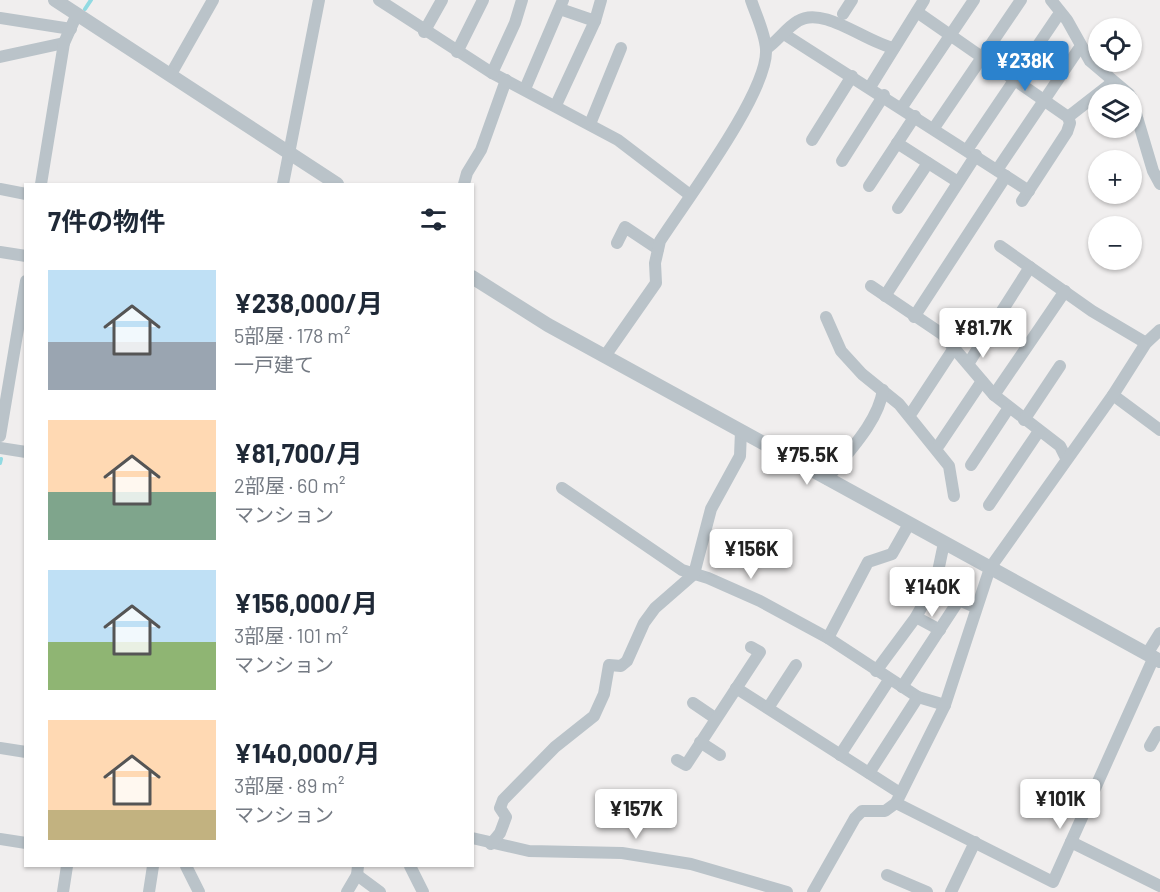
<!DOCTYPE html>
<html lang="ja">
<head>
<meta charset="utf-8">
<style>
  :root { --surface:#fff; --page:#f6f6f7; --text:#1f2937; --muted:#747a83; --accent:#2b82cd }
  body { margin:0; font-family:Barlow,"Noto Sans JP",sans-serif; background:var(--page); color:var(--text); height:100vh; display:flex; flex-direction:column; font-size:22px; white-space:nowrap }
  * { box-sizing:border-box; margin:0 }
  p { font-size:20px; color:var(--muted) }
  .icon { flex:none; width:33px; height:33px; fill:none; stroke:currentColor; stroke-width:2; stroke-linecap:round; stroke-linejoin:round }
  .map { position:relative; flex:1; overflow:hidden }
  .sheet { position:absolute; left:24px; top:183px; width:450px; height:684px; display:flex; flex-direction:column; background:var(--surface); border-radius:0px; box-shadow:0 2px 4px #0004 }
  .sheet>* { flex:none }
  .buttons { position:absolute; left:1088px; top:18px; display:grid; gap:12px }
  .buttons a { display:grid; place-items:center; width:54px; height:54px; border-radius:50%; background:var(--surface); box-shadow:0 2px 4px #0004; font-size:30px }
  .price { position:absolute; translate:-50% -51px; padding:0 14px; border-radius:6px; background:#fff; color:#222; font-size:20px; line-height:39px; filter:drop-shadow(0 2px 3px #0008) }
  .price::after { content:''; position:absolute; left:50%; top:36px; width:18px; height:14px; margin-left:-9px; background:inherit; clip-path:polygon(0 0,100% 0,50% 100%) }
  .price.active { background:var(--accent); color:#fff }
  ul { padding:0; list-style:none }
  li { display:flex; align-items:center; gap:18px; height:150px; padding:0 24px }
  li span { display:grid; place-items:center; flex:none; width:168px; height:120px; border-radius:0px; color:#555 }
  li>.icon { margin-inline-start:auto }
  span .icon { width:72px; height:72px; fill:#fffc; stroke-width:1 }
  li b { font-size:26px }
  h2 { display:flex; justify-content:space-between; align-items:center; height:72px; padding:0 24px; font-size:26px }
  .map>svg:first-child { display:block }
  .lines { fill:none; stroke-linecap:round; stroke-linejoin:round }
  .stream { stroke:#91dae2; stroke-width:4 }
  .minor { stroke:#bac3c9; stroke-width:12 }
  .tertiary { stroke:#bac3c9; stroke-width:14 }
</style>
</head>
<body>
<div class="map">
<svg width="1160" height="892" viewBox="0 0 1160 892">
  <rect width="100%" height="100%" fill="#f0eeee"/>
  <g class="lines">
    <!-- stream -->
    <g class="stream">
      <path d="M85 9 91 0"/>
      <path d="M0 463 1 459"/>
    </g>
    <!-- minor -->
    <g class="minor">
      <path d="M379 0 492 73 618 140 690 195"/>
      <path d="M1051 0 1067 20 1090 61 1129 94"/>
      <path d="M560 9 595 21"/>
      <path d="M917 12 1068 117 1070 123 1067 132 1022 201"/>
      <path d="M843 14 852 0"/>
      <path d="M0 18 71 29"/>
      <path d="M424 32 442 0"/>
      <path d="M784 34 1029 191"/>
      <path d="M766 49C778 41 786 28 798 21 823 5 867 43 894 48"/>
      <path d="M457 52 483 0"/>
      <path d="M0 57 64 43"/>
      <path d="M492 73 515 23 522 0"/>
      <path d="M171 74 213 0"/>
      <path d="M870 87 924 0"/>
      <path d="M525 89 563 0"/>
      <path d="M1131 97 1153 171 1160 184"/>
      <path d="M556 105 595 21 601 0"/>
      <path d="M902 107 974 0"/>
      <path d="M1068 117 1113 82"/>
      <path d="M590 124 621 48"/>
      <path d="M934 128 1021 0"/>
      <path d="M812 140 852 76"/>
      <path d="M897 143 958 182"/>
      <path d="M967 150 1057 17"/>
      <path d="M842 161 884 95"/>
      <path d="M997 170 1078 50"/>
      <path d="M41 184 64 43 77 14"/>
      <path d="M283 184 319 0"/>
      <path d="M464 184 467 173 481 150 506 80"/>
      <path d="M869 186 915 116"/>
      <path d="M0 189 26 194"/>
      <path d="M898 208 928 163"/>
      <path d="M617 243 625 227 658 249"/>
      <path d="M1000 246 1092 311 1146 343"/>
      <path d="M0 252 26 256"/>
      <path d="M871 286 942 334 994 395 1060 446 1066 458"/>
      <path d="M885 296 976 155"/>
      <path d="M826 317 841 351 862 374 899 404 949 466 954 496"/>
      <path d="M914 317 1006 176"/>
      <path d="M605 356 656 283 655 263 660 241C685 202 769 91 766 49 765 33 756 15 751 0"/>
      <path d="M968 364 1030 267"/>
      <path d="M994 395 1065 291"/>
      <path d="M1113 395 1160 430"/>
      <path d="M912 412 954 348"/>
      <path d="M1024 420 1060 366"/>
      <path d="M0 436 26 281"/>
      <path d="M939 445 982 381"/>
      <path d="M0 448 26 452"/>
      <path d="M971 465 1008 409"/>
      <path d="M827 479C847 453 878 423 883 390"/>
      <path d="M562 488 682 570 708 578 760 601 828 638 868 562 892 554 909 524"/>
      <path d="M989 505 1039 431"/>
      <path d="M916 617 940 630"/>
      <path d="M828 638 918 697 945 705"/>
      <path d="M1147 654 1160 633"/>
      <path d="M876 671 916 617 936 581 944 543"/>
      <path d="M902 687 959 600 975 607"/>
      <path d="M736 688 900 793"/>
      <path d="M693 703 715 718"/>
      <path d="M768 708 796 665"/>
      <path d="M700 742 720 755"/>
      <path d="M1150 746 1158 732 1160 734"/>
      <path d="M0 748 26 752"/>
      <path d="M840 755 889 680"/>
      <path d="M677 760 686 765 760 652 751 647"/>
      <path d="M869 773 918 697"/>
      <path d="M896 803 1053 882 1154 657"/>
      <path d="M472 838 529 851 622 853 691 864 787 892"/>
      <path d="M0 839 26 843"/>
      <path d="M1071 842 1160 886"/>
      <path d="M491 844 500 833 506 817 500 808 503 800 555 747 594 716 604 694 609 665 621 666 627 661 644 623 655 608 694 574 711 509 740 456 741 431"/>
      <path d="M186 866 199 892"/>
      <path d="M410 866 423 892"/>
      <path d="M357 875 380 892"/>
      <path d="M887 875 927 892"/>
      <path d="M63 892 67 866"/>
      <path d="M149 892 153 866"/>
      <path d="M347 892 357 875 358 866"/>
      <path d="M813 892 855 818 862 811H885L896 803 945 705 990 568 1113 395 1146 343 1160 330"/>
      <path d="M951 892 975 842"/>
    </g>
    <!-- tertiary -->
    <g class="tertiary">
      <path d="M55 0 337 184"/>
      <path d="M472 277 548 325 1160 661"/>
    </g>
  </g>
</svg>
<div class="buttons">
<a><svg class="icon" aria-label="locate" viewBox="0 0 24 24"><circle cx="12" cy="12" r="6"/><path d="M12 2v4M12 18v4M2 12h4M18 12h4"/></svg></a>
<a><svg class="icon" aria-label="layers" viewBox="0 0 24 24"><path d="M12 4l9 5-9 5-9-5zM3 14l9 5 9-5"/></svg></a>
<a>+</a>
<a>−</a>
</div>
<b class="price active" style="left:1025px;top:92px">¥238K</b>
<b class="price" style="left:983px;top:359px">¥81.7K</b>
<b class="price" style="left:807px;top:486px">¥75.5K</b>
<b class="price" style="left:751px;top:580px">¥156K</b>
<b class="price" style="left:932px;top:618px">¥140K</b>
<b class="price" style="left:1060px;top:830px">¥101K</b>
<b class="price" style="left:636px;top:840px">¥157K</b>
<section class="sheet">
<h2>7件の物件<svg class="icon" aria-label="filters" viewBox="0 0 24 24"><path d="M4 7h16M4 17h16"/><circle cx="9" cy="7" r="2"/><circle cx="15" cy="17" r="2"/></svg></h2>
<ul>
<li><span style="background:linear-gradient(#bfe0f5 60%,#9aa5b1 0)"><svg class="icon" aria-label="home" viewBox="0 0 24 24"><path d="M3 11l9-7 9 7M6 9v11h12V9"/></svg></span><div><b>¥238,000/月</b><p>5部屋 · 178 m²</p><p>一戸建て</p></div></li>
<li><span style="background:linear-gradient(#ffd9b3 60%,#7fa58c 0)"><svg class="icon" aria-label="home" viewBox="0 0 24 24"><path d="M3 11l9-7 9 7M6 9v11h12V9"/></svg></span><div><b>¥81,700/月</b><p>2部屋 · 60 m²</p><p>マンション</p></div></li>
<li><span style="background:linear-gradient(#bfe0f5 60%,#8fb573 0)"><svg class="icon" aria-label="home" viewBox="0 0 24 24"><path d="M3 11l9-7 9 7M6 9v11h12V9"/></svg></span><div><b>¥156,000/月</b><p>3部屋 · 101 m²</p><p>マンション</p></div></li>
<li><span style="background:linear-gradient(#ffd9b3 75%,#c2b280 0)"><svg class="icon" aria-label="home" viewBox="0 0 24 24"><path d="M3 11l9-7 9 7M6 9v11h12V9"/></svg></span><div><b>¥140,000/月</b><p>3部屋 · 89 m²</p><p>マンション</p></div></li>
</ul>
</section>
</div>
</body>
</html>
